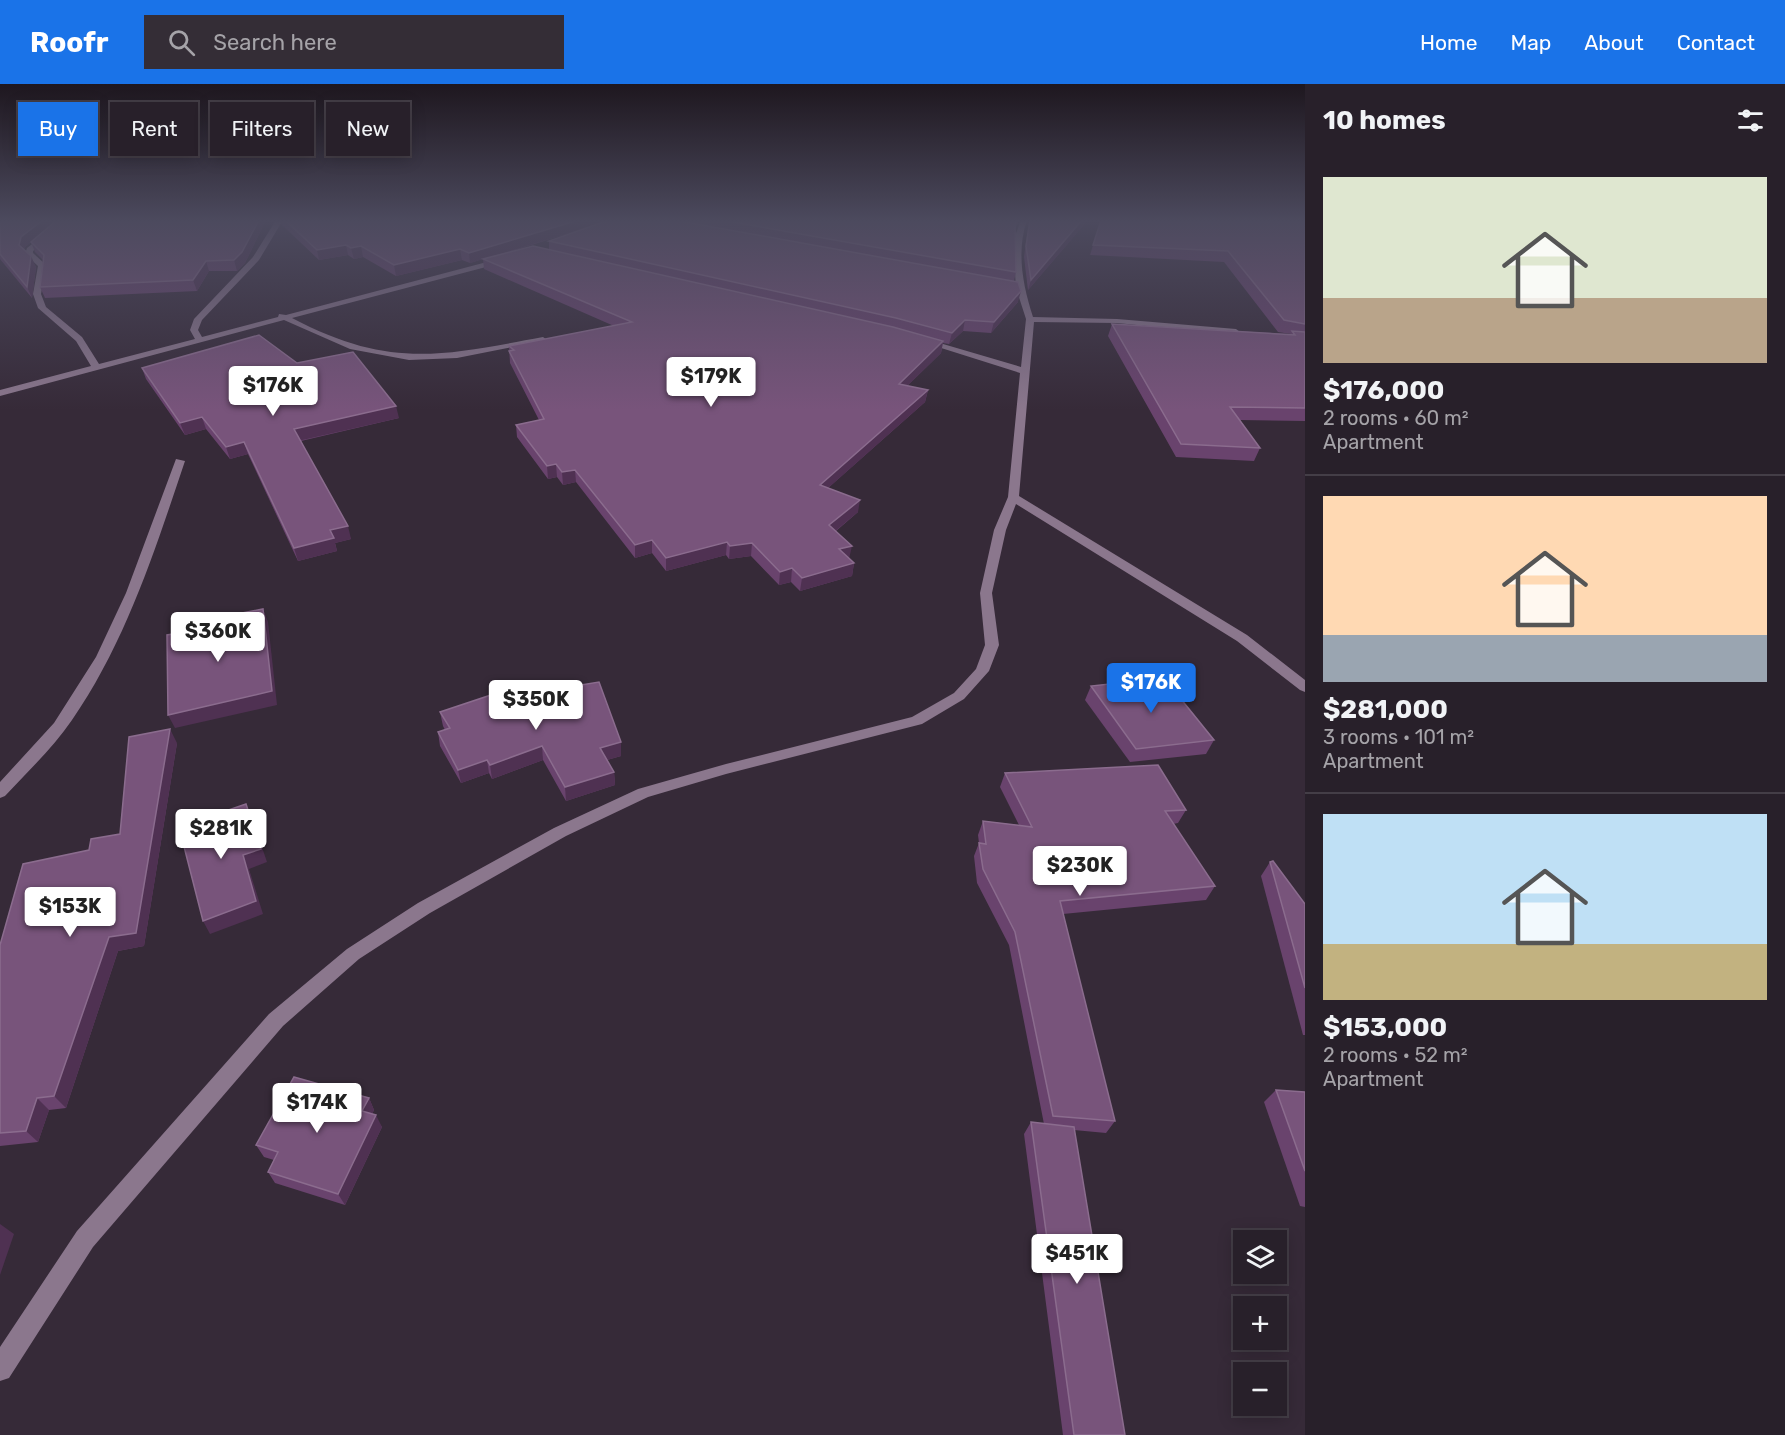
<!DOCTYPE html>
<html lang="en">
<head>
<meta charset="utf-8">
<style>
  :root { --surface:#28202a; --page:#342d36; --text:#f1f3f6; --muted:#a5a3a8; --line:#443e47; --accent:#1a73e8 }
  body { margin:0; font-family:Rubik,sans-serif; background:var(--page); color:var(--text); height:100vh; display:flex; flex-direction:column; font-size:22px; white-space:nowrap }
  * { box-sizing:border-box; margin:0 }
  p { font-size:20px; color:var(--muted) }
  .icon { flex:none; width:33px; height:33px; fill:none; stroke:currentColor; stroke-width:2; stroke-linecap:round; stroke-linejoin:round }
  .map { position:relative; flex:1; overflow:hidden }
  .details { display:flex; flex-direction:column; background:var(--surface); width:480px }
  .details>* { flex:none }
  .guide { position:absolute; left:18px; top:18px; width:570px; height:54px; display:flex; gap:12px }
  .controls { position:absolute; left:1233px; top:1146px; display:grid; gap:12px }
  .controls a { display:grid; place-items:center; width:54px; height:54px; border-radius:0px; background:var(--surface); box-shadow:0 3px 15px #0003,0 0 0 2px var(--line); font-size:30px }
  .price { position:absolute; translate:-50% -51px; padding:0 14px; border-radius:6px; background:#fff; color:#222; font-size:20px; line-height:39px; filter:drop-shadow(0 2px 3px #0008) }
  .price::after { content:''; position:absolute; left:50%; top:36px; width:18px; height:14px; margin-left:-9px; background:inherit; clip-path:polygon(0 0,100% 0,50% 100%) }
  .price.on { background:var(--accent); color:#fff }
  ul { padding:0; list-style:none }
  li { display:grid; align-content:center; gap:12px; height:318px; padding:0 18px }
  li+li { border-top:2px solid var(--line) }
  li span { display:grid; place-items:center; height:186px; border-radius:0px; color:#555 }
  li>.icon { margin-inline-start:auto }
  span .icon { width:108px; height:108px; fill:#fffc; stroke-width:1 }
  li b { font-size:26px }
  h2 { display:flex; justify-content:space-between; align-items:center; height:72px; padding:0 18px; font-size:26px }
  .tag { padding:0 21px; border-radius:0px; background:var(--surface); box-shadow:0 3px 15px #0003,0 0 0 2px var(--line); font-size:21px; line-height:54px }
  .tag.on { background:var(--accent); color:#fff }
  header { display:flex; align-items:center; gap:36px; box-sizing:border-box; height:84px; padding:0 30px; background:var(--accent); color:#fff }
  header strong { font-size:28px }
  nav { display:flex; gap:33px; margin-inline-start:auto; font-size:21px }
  .search { width:420px; height:54px; background:var(--page); display:flex; align-items:center; gap:15px; box-sizing:border-box; padding:0 21px; border-radius:0px; color:var(--muted); font-size:22px }
  main { display:flex; flex:1; min-height:0 }
  .map>svg:first-child { display:block }
  .lines { fill:none; stroke-linecap:round; stroke-linejoin:round }
  .minor { fill:#8b778d; fill-rule:evenodd }
  .wall { fill:#69436d; fill-rule:evenodd }
  .shaded-wall { fill:#4f3152 }
  .building { fill:#78547b; stroke:#8b6c8e; stroke-width:1.5 }
</style>
</head>
<body>
<header>
<strong>Roofr</strong>
<div class="search"><svg class="icon" aria-label="search" viewBox="0 0 24 24"><circle cx="10" cy="10" r="6"/><path d="M15 15l6 6"/></svg>Search here</div>
<nav><a>Home</a><a>Map</a><a>About</a><a>Contact</a></nav>
</header>
<main>
<div class="map">
<svg width="1305" height="1351" viewBox="0 0 1305 1351">
  <rect width="100%" height="100%" fill="#362a38"/>
  <g class="lines">
    <!-- minor -->
    <g class="minor">
      <path d="M63 136H71L33 167V169L46 181 41 210 46 223 82 253 99 280 195 255 190 246 194 235 253 173 276 136H283L259 176 202 236 198 246 202 253 278 233 279 230 286 231 502 174 505 178 292 234C389 285 441 272 543 253L547 256 457 274 409 276 350 265 284 236 0 312V306L91 282 76 257 38 224 33 210 38 182 25 170 27 164Z"/>
      <path d="M1021 136H1027C1016 168 1023 202 1033 233L1117 235 1236 245 1240 248 1236 251 1117 239 1034 238 1019 412 1247 551 1305 596V608L1300 606 1237 557 1016 420 1006 446 992 509 999 561 989 587 964 615 922 640 726 690 648 713 566 752 430 829 359 875 283 942 93 1163 9 1294 0 1297V1263L77 1147 269 930 347 865 418 819 554 744 638 705 726 680 912 633 954 609 976 585 985 561 980 509 994 446 1008 413 1020 289 919 257 926 255 1021 283 1026 235 1016 204 1014 174 1015 152Z"/>
      <path d="M176 375 185 377C155 466 126 558 72 636 53 664 28 687 5 712L0 714V698L54 639 96 573 126 509Z"/>
    </g>
  </g>
  <!-- wall -->
  <g class="wall">
    <path d="M0 136H266L245 179 237 187H209L197 207 45 214 40 203 43 176 35 168 31 158 25 163 24 166 36 183 32 214 0 175Z"/>
    <path d="M281 136H1019L1015 145 1016 188 1014 197 1018 218 991 249 963 247 949 260 943 259 941 269 907 302 928 306 925 318 828 404 858 428 836 447 849 475 854 479 852 492 800 507 791 498 779 501 751 472 729 475 726 471 666 487 652 469 635 474 576 398 563 401 557 393 548 395 517 353 516 341 539 336 510 279 509 262 614 242 484 185 483 175 470 179 462 176 396 192 363 173 354 175 348 171 319 176 282 141ZM586 144 549 157V166L486 175Z"/>
    <path d="M1088 136 1028 206 1024 173 1029 137Z"/>
    <path d="M1101 136H1305V337L1240 336 1260 364 1254 377 1176 373 1108 252 1112 240 1291 250 1278 248 1224 178 1090 171Z"/>
    <path d="M297 279 399 334 301 357 351 455 335 459 337 467 298 477 248 370 230 375 206 345 185 351 146 295 142 284Z"/>
    <path d="M1091 602 1214 656 1206 670 1130 678 1085 616Z"/>
    <path d="M502 622 621 672 607 676 614 688 615 701 566 717 543 676 492 695 489 689 461 699 440 662 438 648 445 646 443 642 440 628Z"/>
    <path d="M177 659 144 862 118 867 66 1024 49 1026 38 1058 0 1062V861L120 750Z"/>
    <path d="M1005 689 1186 726 1178 739 1173 740 1215 802 1206 816 1063 830 1115 1037 1106 1049 1074 1046 1125 1351H1063L1024 1050 1031 1038 1044 1040 1009 861 977 799 974 772 979 759 978 751 983 737 1019 741 1000 703Z"/>
    <path d="M1270 778 1305 820V951H1303L1261 792Z"/>
    <path d="M1276 1006 1305 1008V1123L1300 1122 1264 1018Z"/>
    <path d="M369 1014 374 1026 372 1030 382 1043 345 1121 275 1099 268 1088 274 1076 264 1073 256 1061Z"/>
  </g>
  <!-- shaded-wall -->
  <g class="shaded-wall">
    <path d="M43 136H60L25 163 23 172 19 161 21 153Z"/>
    <path d="M259 136H266L245 179 237 187 234 176Z"/>
    <path d="M579 136H612L470 179 469 169Z"/>
    <path d="M1082 136H1088L1028 206 1031 196Z"/>
    <path d="M346 161 348 171 319 176 317 166Z"/>
    <path d="M361 162 363 173 354 175 351 164Z"/>
    <path d="M460 165 462 176 396 192 394 181Z"/>
    <path d="M31 172 36 183 32 214 27 203Z"/>
    <path d="M206 177 209 187 197 207 193 196Z"/>
    <path d="M1021 207 1018 218 991 249 994 238Z"/>
    <path d="M965 236 963 247 949 260 952 249Z"/>
    <path d="M943 257 941 269 897 312 899 300Z"/>
    <path d="M928 306 925 318 818 413 820 401Z"/>
    <path d="M396 322 399 334 298 357 294 345Z"/>
    <path d="M202 333 206 345 185 351 180 339Z"/>
    <path d="M244 358 248 370 230 375 226 363Z"/>
    <path d="M556 380 557 393 548 395 547 382Z"/>
    <path d="M575 386 576 398 563 401 562 388Z"/>
    <path d="M860 416 858 428 827 454 829 441Z"/>
    <path d="M348 442 351 455 335 459 337 467 298 477 294 464 330 446Z"/>
    <path d="M652 456V469L635 474V461Z"/>
    <path d="M727 458 726 471 666 487V474Z"/>
    <path d="M752 459 751 472 729 475 730 462Z"/>
    <path d="M852 462 849 475 839 465Z"/>
    <path d="M854 479 852 492 800 507 802 494Z"/>
    <path d="M792 484 791 498 779 501 780 488Z"/>
    <path d="M263 525 268 538 277 621 175 644 168 631Z"/>
    <path d="M170 645 177 659 144 862 118 867 66 1024 54 1012Z"/>
    <path d="M621 658V672L600 678V664Z"/>
    <path d="M542 662 543 676 492 695 490 681Z"/>
    <path d="M487 676 489 689 461 699 458 686Z"/>
    <path d="M614 688 615 701 566 717 565 703Z"/>
    <path d="M246 720 252 734 267 778 249 785 263 830 210 850 203 837 243 771Z"/>
    <path d="M37 1014 49 1026 38 1058 26 1047Z"/>
    <path d="M369 1014 374 1026 368 1039 362 1027Z"/>
    <path d="M376 1031 382 1043 345 1121 338 1110Z"/>
    <path d="M0 1140 14 1150 0 1191Z"/>
  </g>
  <!-- building -->
  <g class="building">
    <path d="M0 136H43L21 153 19 161 31 172 27 203 0 170Z"/>
    <path d="M57 136H259L242 168 234 176 206 177 193 196 40 203 44 171 31 158Z"/>
    <path d="M285 136H579L469 169 460 165 394 181 361 162 351 164 346 161 317 166Z"/>
    <path d="M609 136H674L1018 198 1021 207 994 238 965 236 952 249 896 234 549 157Z"/>
    <path d="M721 136H1017L1015 141 1016 188Z"/>
    <path d="M1030 136H1082L1031 196 1026 162Z"/>
    <path d="M1101 136 1305 137V240L1284 236 1228 167 1093 161Z"/>
    <path d="M533 162 893 243 943 257 899 300 928 306 820 401 860 416 829 441 852 462 839 465 854 479 802 494 792 484 780 488 752 459 730 462 727 458 666 474 652 456 635 461 575 386 562 388 556 380 547 382 516 341 544 335 509 267 514 266 509 262 632 238 483 175Z"/>
    <path d="M1112 240 1295 251 1292 247 1305 248V324L1230 323 1260 364 1181 360Z"/>
    <path d="M259 251 297 279 353 268 396 322 294 345 348 442 330 446 334 454 294 464 244 358 226 363 202 333 180 339 142 284Z"/>
    <path d="M263 525 272 607 168 631 167 551 222 542 221 533Z"/>
    <path d="M1164 594 1214 656 1136 665 1091 602Z"/>
    <path d="M599 598 621 658 600 664 614 688 565 703 542 662 490 681 487 676 458 686 438 648 450 644 440 628 494 610 502 622 544 607Z"/>
    <path d="M170 645 136 849 109 853 54 1012 37 1014 26 1047 0 1049V861L23 780 89 766 91 755 120 750 129 653Z"/>
    <path d="M1158 681 1186 726 1165 727 1215 802 1060 817 1115 1037 1053 1032 1015 848 983 785 979 759 986 760 983 737 1032 743 1005 689Z"/>
    <path d="M246 720 261 765 243 771 256 817 203 837 179 743Z"/>
    <path d="M1273 777 1305 820V904L1270 778Z"/>
    <path d="M294 993 369 1014 362 1027 376 1031 338 1110 268 1088 278 1068 256 1061Z"/>
    <path d="M1276 1006 1305 1008V1087Z"/>
    <path d="M1031 1038 1074 1043 1125 1351H1074Z"/>
  </g>
  <!-- sky -->
  <linearGradient id="sky" x2="0" y2="1"><stop stop-color="#1e171f"/><stop offset="0.42" stop-color="#4c4a5e"/><stop offset="1" stop-color="#4c4a5e" stop-opacity="0"/></linearGradient>
  <rect width="1305" height="326" fill="url(#sky)"/>
</svg>
<div class="controls">
<a><svg class="icon" aria-label="layers" viewBox="0 0 24 24"><path d="M12 4l9 5-9 5-9-5zM3 14l9 5 9-5"/></svg></a>
<a>+</a>
<a>−</a>
</div>
<b class="price" style="left:711px;top:324px">$179K</b>
<b class="price" style="left:273px;top:333px">$176K</b>
<b class="price" style="left:218px;top:579px">$360K</b>
<b class="price on" style="left:1151px;top:630px">$176K</b>
<b class="price" style="left:536px;top:647px">$350K</b>
<b class="price" style="left:221px;top:776px">$281K</b>
<b class="price" style="left:1080px;top:813px">$230K</b>
<b class="price" style="left:70px;top:854px">$153K</b>
<b class="price" style="left:317px;top:1050px">$174K</b>
<b class="price" style="left:1077px;top:1201px">$451K</b>
<div class="guide">
<a class="tag on">Buy</a>
<a class="tag">Rent</a>
<a class="tag">Filters</a>
<a class="tag">New</a>
</div>
</div>
<section class="details">
<h2>10 homes<svg class="icon" aria-label="filters" viewBox="0 0 24 24"><path d="M4 7h16M4 17h16"/><circle cx="9" cy="7" r="2"/><circle cx="15" cy="17" r="2"/></svg></h2>
<ul>
<li><span style="background:linear-gradient(#dfe7d0 65%,#b9a48a 0)"><svg class="icon" aria-label="home" viewBox="0 0 24 24"><path d="M3 11l9-7 9 7M6 9v11h12V9"/></svg></span><div><b>$176,000</b><p>2 rooms · 60 m²</p><p>Apartment</p></div></li>
<li><span style="background:linear-gradient(#ffd9b3 75%,#9aa5b1 0)"><svg class="icon" aria-label="home" viewBox="0 0 24 24"><path d="M3 11l9-7 9 7M6 9v11h12V9"/></svg></span><div><b>$281,000</b><p>3 rooms · 101 m²</p><p>Apartment</p></div></li>
<li><span style="background:linear-gradient(#bfe0f5 70%,#c2b280 0)"><svg class="icon" aria-label="home" viewBox="0 0 24 24"><path d="M3 11l9-7 9 7M6 9v11h12V9"/></svg></span><div><b>$153,000</b><p>2 rooms · 52 m²</p><p>Apartment</p></div></li>
</ul>
</section>
</main>
</body>
</html>
